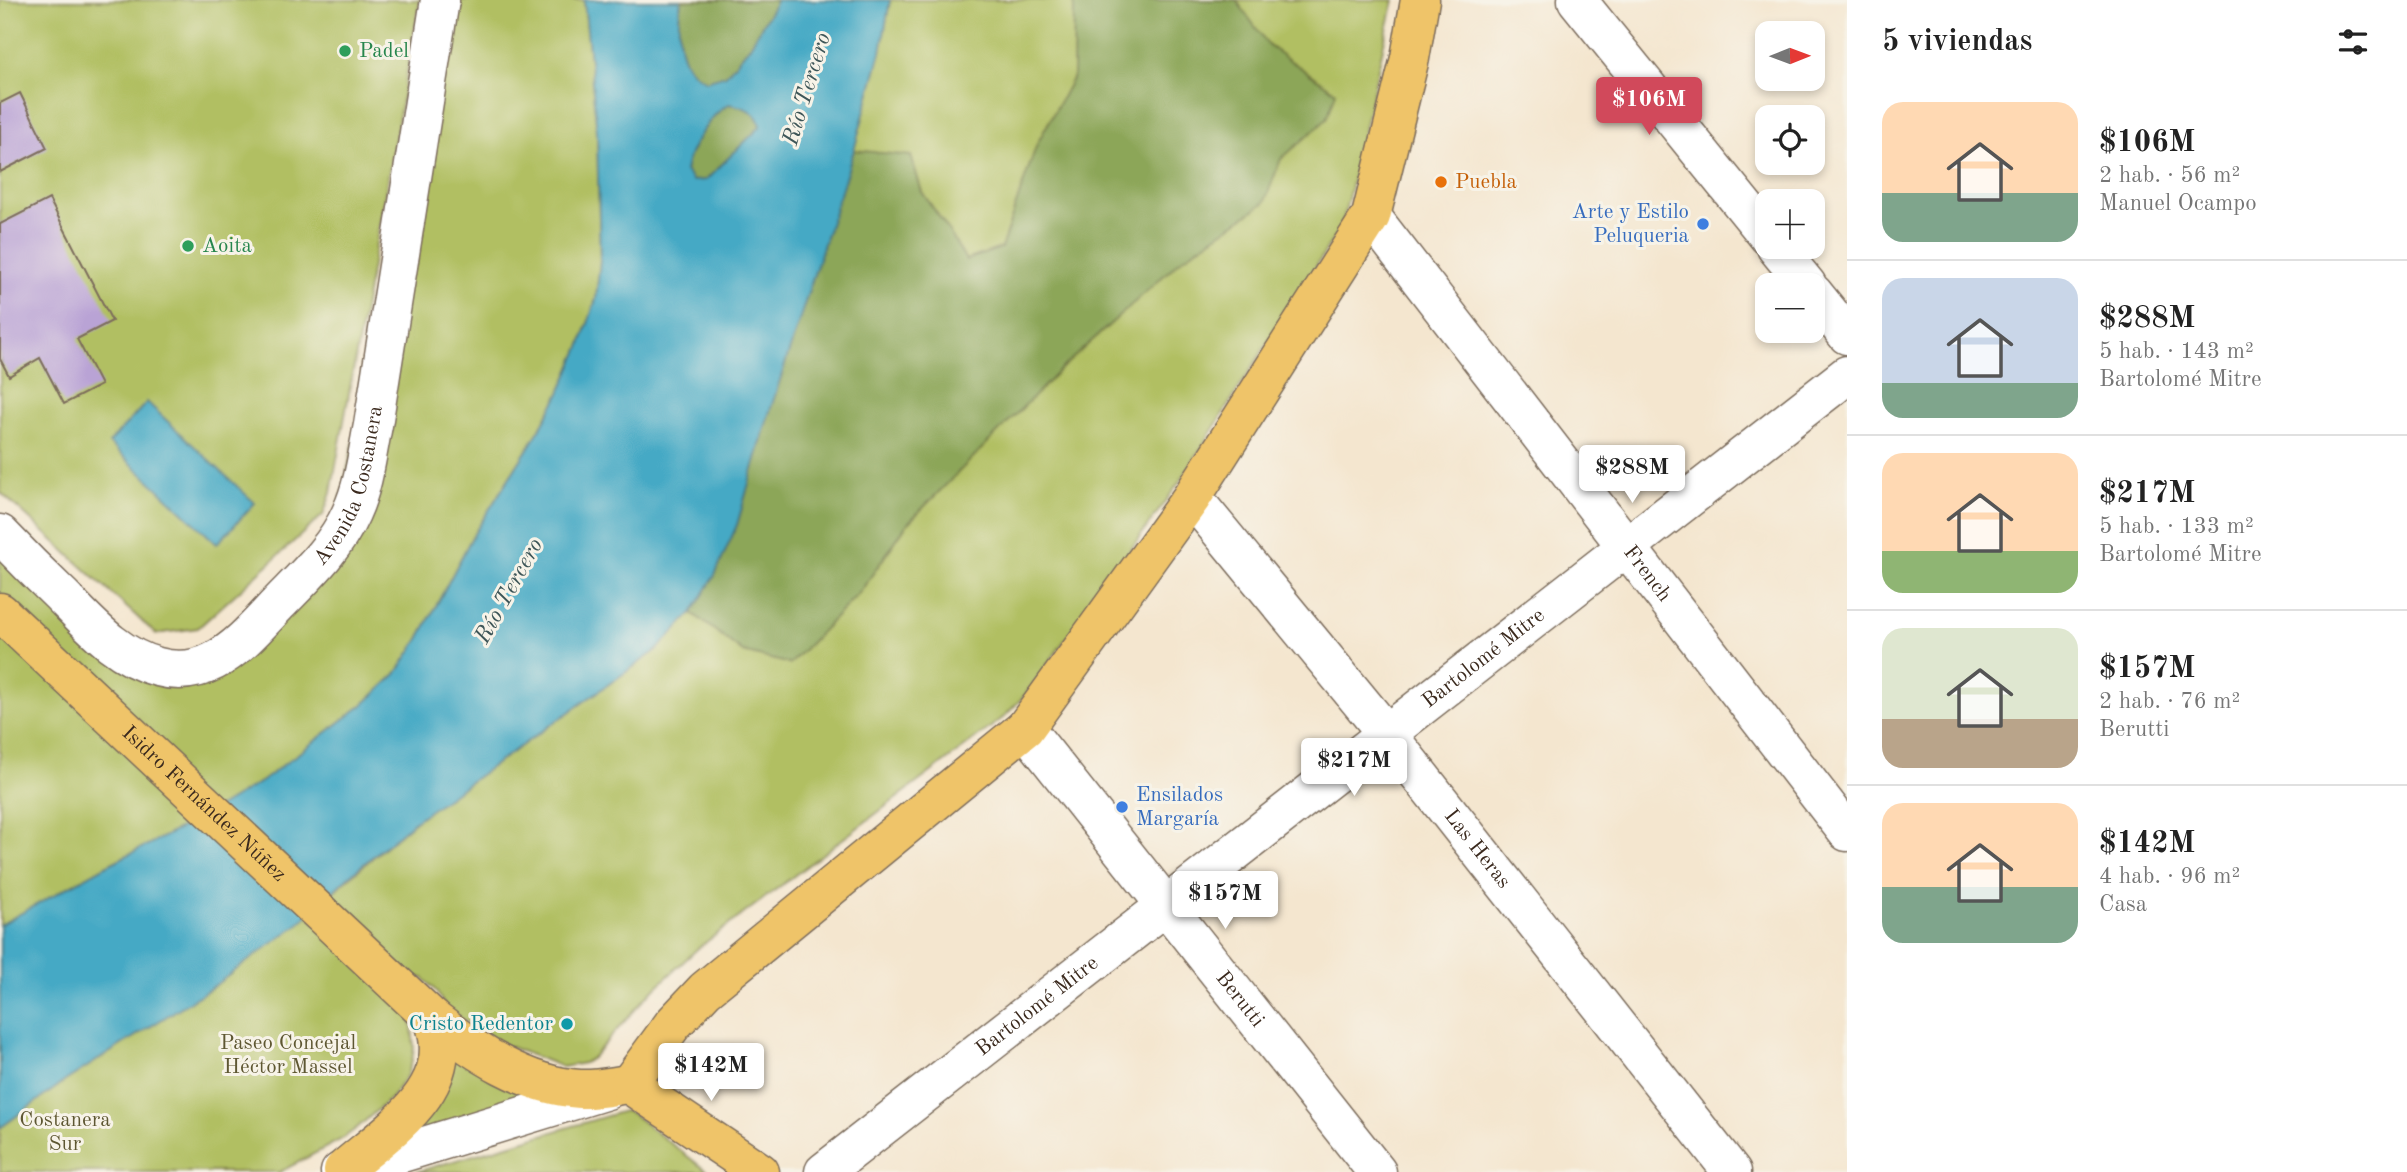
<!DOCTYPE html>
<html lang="es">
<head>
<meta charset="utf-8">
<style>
  :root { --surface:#fff; --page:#f2f2f2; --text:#222; --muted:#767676; --line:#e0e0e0; --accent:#d1495b }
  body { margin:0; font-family:"Old Standard TT",serif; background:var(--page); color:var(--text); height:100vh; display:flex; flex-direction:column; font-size:26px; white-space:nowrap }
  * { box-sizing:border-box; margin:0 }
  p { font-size:23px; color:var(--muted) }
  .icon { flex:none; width:38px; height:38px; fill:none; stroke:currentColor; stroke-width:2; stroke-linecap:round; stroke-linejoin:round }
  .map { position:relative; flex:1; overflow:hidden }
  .side { display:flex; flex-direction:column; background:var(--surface); width:560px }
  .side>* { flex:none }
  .needle { width:46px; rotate:89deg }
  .tools { position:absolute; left:1755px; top:21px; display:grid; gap:14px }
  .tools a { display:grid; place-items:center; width:70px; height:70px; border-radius:14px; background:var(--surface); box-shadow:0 4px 10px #0003; font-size:35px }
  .price { position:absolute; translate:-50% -60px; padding:0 16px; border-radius:7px; background:#fff; color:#222; font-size:23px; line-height:46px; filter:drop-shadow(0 2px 4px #0008) }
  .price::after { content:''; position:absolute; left:50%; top:42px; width:21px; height:16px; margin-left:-10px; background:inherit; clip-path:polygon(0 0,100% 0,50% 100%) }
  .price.selected { background:var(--accent); color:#fff }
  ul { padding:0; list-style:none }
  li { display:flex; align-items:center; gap:21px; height:175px; padding:0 35px }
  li+li { border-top:2px solid var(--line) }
  li span { display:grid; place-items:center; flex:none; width:196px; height:140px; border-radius:21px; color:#555 }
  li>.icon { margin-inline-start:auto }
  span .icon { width:84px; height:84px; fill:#fffc; stroke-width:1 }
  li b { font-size:30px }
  h2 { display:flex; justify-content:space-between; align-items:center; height:84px; padding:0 35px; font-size:30px }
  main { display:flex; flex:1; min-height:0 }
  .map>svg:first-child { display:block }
  .green { fill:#b1bf62; stroke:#767440; stroke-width:2 }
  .forest { fill:#8ca658; stroke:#64683b; stroke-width:2 }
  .water { fill:#45a9c5; stroke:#406a72; stroke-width:2; fill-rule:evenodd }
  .building { fill:#b9a3d5 }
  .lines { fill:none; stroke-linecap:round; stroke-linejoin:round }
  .minor-casing { stroke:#7c6c5c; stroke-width:41 }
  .major-casing { stroke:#7c6c5c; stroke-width:41 }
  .minor { stroke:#fff; stroke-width:38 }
  .major { stroke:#efc469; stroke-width:38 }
  .leisure-dot { fill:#2e9e5b; stroke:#f7f3e8; stroke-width:2.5 }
  .food-dot { fill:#e8710a; stroke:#f7f3e8; stroke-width:2.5 }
  .shop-dot { fill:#3f7fe0; stroke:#f7f3e8; stroke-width:2.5 }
  .culture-dot { fill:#0f9aa8; stroke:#f7f3e8; stroke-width:2.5 }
  .labels { text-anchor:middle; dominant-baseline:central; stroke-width:6; stroke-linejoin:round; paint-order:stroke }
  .leisure-label { font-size:21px; fill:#27864d; stroke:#f7f3e8; text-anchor:start }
  .food-label { font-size:21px; fill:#c56008; stroke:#f7f3e8; text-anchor:start }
  .shop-label { font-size:21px; fill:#366cbe; stroke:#f7f3e8; text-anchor:end }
  .street-label { font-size:21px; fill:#3b2a1e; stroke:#f7f3e8 }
  .culture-label { font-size:21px; fill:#0d838f; stroke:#f7f3e8; text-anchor:end }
  .park-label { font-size:21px; fill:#5e5732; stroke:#f7f3e8 }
  .water-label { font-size:23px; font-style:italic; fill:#3e5658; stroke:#f7f3e8 }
</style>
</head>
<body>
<main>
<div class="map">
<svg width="1847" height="1172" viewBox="0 0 1847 1172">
  <rect width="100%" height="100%" fill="#f7f3e8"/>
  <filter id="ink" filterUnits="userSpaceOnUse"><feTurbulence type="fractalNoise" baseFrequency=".0143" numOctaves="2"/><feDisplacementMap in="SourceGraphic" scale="14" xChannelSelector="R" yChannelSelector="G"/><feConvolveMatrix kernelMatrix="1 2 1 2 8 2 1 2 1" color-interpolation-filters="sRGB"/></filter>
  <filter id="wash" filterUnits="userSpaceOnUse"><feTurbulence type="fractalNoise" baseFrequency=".00686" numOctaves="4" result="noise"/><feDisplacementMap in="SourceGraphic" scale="28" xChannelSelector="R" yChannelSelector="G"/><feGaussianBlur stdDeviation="1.57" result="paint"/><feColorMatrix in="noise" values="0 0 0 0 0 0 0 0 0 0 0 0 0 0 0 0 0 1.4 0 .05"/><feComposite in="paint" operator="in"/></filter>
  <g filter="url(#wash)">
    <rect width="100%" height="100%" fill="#f4e6cf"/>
    <!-- green -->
    <g class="green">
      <path d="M0 0H420L331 493 323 515 198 628 156 634 0 492Z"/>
      <path d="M451 0H584L597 132 600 261 596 299 581 345 560 393 537 434 472 537 419 639 396 674 364 704 262 781 203 817 106 866 0 925V546L174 681 325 571Z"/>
      <path d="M890 0H1394L1342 225 1181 480 1025 695 1004 717 697 949 649 994 592 1058 584 1063 563 1067 505 1045 448 1011 436 991 423 978 410 976 326 898 416 820 657 650 817 268 854 150 881 52Z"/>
      <path d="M308 915 411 1018 414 1047 412 1061 407 1075 392 1097 357 1128 342 1139 280 1172H0V1128L65 1081 214 986Z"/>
      <path d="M450 1053 526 1096 396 1140Z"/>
      <path d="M624 1111 631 1113 708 1172H416Z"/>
    </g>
    <!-- forest -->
    <g class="forest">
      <path d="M681 0H777L750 46 726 75 706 81C702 78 695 75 692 71 676 55 678 21 681 0Z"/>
      <path d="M1074 0H1236L1269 46 1336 92 1327 119 1281 159 1264 203 1182 259 1062 368 908 523 860 592 790 664 743 652 692 613 715 575 737 525 768 417 854 150 911 156 922 192 947 228 966 260 1001 248 1037 144 1073 77Z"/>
      <path d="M729 104C742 106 760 112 760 127L706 180 693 181 685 171C688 150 710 114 729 104Z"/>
    </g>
    <!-- water -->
    <g class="water">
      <path d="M584 0H681C678 21 676 55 692 71 695 75 702 78 706 81L726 75 750 46 777 0H890L881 52 854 150 768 417 737 525 715 575 692 613 657 650 416 820 347 878 300 923 214 986 65 1081 0 1128V925L106 866 203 817 262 781 364 704 396 674 419 639 472 537 537 434 560 393 581 345 596 299 600 261 597 132ZM729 104C742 106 760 112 760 127L706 180 693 181 685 171C688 150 710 114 729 104Z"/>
      <path d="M147 402 255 503 217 544 109 443Z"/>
    </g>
    <g id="blocks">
      <!-- building -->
      <g class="building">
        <path d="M20 93 47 148 0 172V103Z"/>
        <path d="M49 199 112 321 77 339 101 385 64 404 40 358 9 376 0 359V224Z"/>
      </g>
    </g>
  </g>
  <g filter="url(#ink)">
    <use href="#blocks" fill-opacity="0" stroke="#7c6c5c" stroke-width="2"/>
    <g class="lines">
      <defs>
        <g id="minor">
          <path d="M1577 0 1768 236"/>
          <path id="s1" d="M1371 216 1847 832"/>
          <path d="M1776 247 1807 285"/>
          <path d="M1813 293 1847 335"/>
          <path id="s2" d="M1192 497 1387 734 1732 1172"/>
          <path id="s3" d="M0 534C20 555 40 575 61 595 89 623 117 657 158 667 177 672 197 670 214 661 239 648 259 624 278 604 305 576 335 549 351 513 364 485 367 455 373 425L440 0"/>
          <path id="s4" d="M1025 728 1377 1172"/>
          <path d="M340 1172 607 1090"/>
          <path id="s5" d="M824 1172 1847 375"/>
        </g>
        <g id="major">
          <path id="s6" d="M0 612 433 1019C475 1052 526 1086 580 1089 596 1090 613 1086 629 1084"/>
          <path d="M629 1084 673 1024 705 990 1025 728 1192 497 1371 216 1410 58 1420 0"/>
          <path d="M629 1084 760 1172"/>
          <path d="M343 1170C388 1131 460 1088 433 1019"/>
        </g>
      </defs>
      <!-- minor casing -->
      <use href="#minor" class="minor-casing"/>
      <!-- major casing -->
      <use href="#major" class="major-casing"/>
      <!-- minor -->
      <use href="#minor" class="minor"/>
      <!-- major -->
      <use href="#major" class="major"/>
    </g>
  </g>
  <!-- markers -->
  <g class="leisure-dot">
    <circle cx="345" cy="51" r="7"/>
    <circle cx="188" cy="246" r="7"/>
  </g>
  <circle class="food-dot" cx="1441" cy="182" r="7"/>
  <g class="shop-dot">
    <circle cx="1703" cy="224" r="7"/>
    <circle cx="1122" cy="807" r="7"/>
  </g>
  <circle class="culture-dot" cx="567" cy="1024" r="7"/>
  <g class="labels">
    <!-- leisure labels -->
    <g class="leisure-label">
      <text x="359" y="51">Padel</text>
      <text x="202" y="246">Aoita</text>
    </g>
    <!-- food labels -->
    <g class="food-label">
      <text x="1455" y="182">Puebla</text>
    </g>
    <!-- shop labels -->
    <g class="shop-label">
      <text x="1689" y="212">Arte y Estilo<tspan x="1689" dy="24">Peluqueria</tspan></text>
      <text x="1136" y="795" text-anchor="start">Ensilados<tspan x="1136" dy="24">Margaría</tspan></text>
    </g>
    <!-- street labels -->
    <g class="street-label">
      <text stroke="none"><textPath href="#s3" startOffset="495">Avenida Costanera</textPath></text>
      <text stroke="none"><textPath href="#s1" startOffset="452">French</textPath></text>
      <text stroke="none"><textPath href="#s5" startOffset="836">Bartolomé Mitre</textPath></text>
      <text stroke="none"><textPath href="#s6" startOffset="280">Isidro Fernández Núñez</textPath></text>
      <text stroke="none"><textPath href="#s2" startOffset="453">Las Heras</textPath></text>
      <text stroke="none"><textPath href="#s4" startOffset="346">Berutti</textPath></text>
      <text stroke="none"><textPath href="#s5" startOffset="270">Bartolomé Mitre</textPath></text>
    </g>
    <!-- culture labels -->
    <g class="culture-label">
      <text x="553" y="1024">Cristo Redentor</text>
    </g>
    <!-- park labels -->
    <g class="park-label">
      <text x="288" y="1043">Paseo Concejal<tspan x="288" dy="24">Héctor Massel</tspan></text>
      <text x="65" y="1120">Costanera<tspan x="65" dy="24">Sur</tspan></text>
    </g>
    <!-- water labels -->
    <g class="water-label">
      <text transform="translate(807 89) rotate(-73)">Río Tercero</text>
      <text transform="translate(509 591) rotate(-61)">Río Tercero</text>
    </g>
  </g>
</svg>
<div class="tools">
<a><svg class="needle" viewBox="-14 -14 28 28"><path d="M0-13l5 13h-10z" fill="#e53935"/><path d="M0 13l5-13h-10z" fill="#767676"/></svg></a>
<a><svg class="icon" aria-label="locate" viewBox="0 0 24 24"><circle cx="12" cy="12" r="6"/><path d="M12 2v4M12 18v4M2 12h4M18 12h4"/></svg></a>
<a>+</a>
<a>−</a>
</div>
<b class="price selected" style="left:1649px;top:137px">$106M</b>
<b class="price" style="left:1632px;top:505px">$288M</b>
<b class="price" style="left:1354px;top:798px">$217M</b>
<b class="price" style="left:1225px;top:931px">$157M</b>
<b class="price" style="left:711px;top:1103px">$142M</b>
</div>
<section class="side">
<h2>5 viviendas<svg class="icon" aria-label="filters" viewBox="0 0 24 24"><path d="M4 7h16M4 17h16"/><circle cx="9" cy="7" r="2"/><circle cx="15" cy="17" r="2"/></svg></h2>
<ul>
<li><span style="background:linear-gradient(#ffd9b3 65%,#7fa58c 0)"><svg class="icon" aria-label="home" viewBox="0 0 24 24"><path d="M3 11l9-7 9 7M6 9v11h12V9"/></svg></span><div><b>$106M</b><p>2 hab. · 56 m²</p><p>Manuel Ocampo</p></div></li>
<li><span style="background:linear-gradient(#c9d6e8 75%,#7fa58c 0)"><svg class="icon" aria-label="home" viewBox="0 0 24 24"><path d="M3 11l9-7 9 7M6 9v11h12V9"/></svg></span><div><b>$288M</b><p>5 hab. · 143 m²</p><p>Bartolomé Mitre</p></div></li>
<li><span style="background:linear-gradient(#ffd9b3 70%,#8fb573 0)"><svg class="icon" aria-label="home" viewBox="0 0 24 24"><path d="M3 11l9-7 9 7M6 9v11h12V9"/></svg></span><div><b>$217M</b><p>5 hab. · 133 m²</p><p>Bartolomé Mitre</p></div></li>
<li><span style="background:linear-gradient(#dfe7d0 65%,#b9a48a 0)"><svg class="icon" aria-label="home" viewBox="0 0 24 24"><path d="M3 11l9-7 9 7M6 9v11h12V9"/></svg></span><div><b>$157M</b><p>2 hab. · 76 m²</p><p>Berutti</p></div></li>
<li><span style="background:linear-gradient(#ffd9b3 60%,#7fa58c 0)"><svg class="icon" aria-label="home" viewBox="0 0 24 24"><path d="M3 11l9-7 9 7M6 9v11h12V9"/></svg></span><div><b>$142M</b><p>4 hab. · 96 m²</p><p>Casa</p></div></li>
</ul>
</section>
</main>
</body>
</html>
